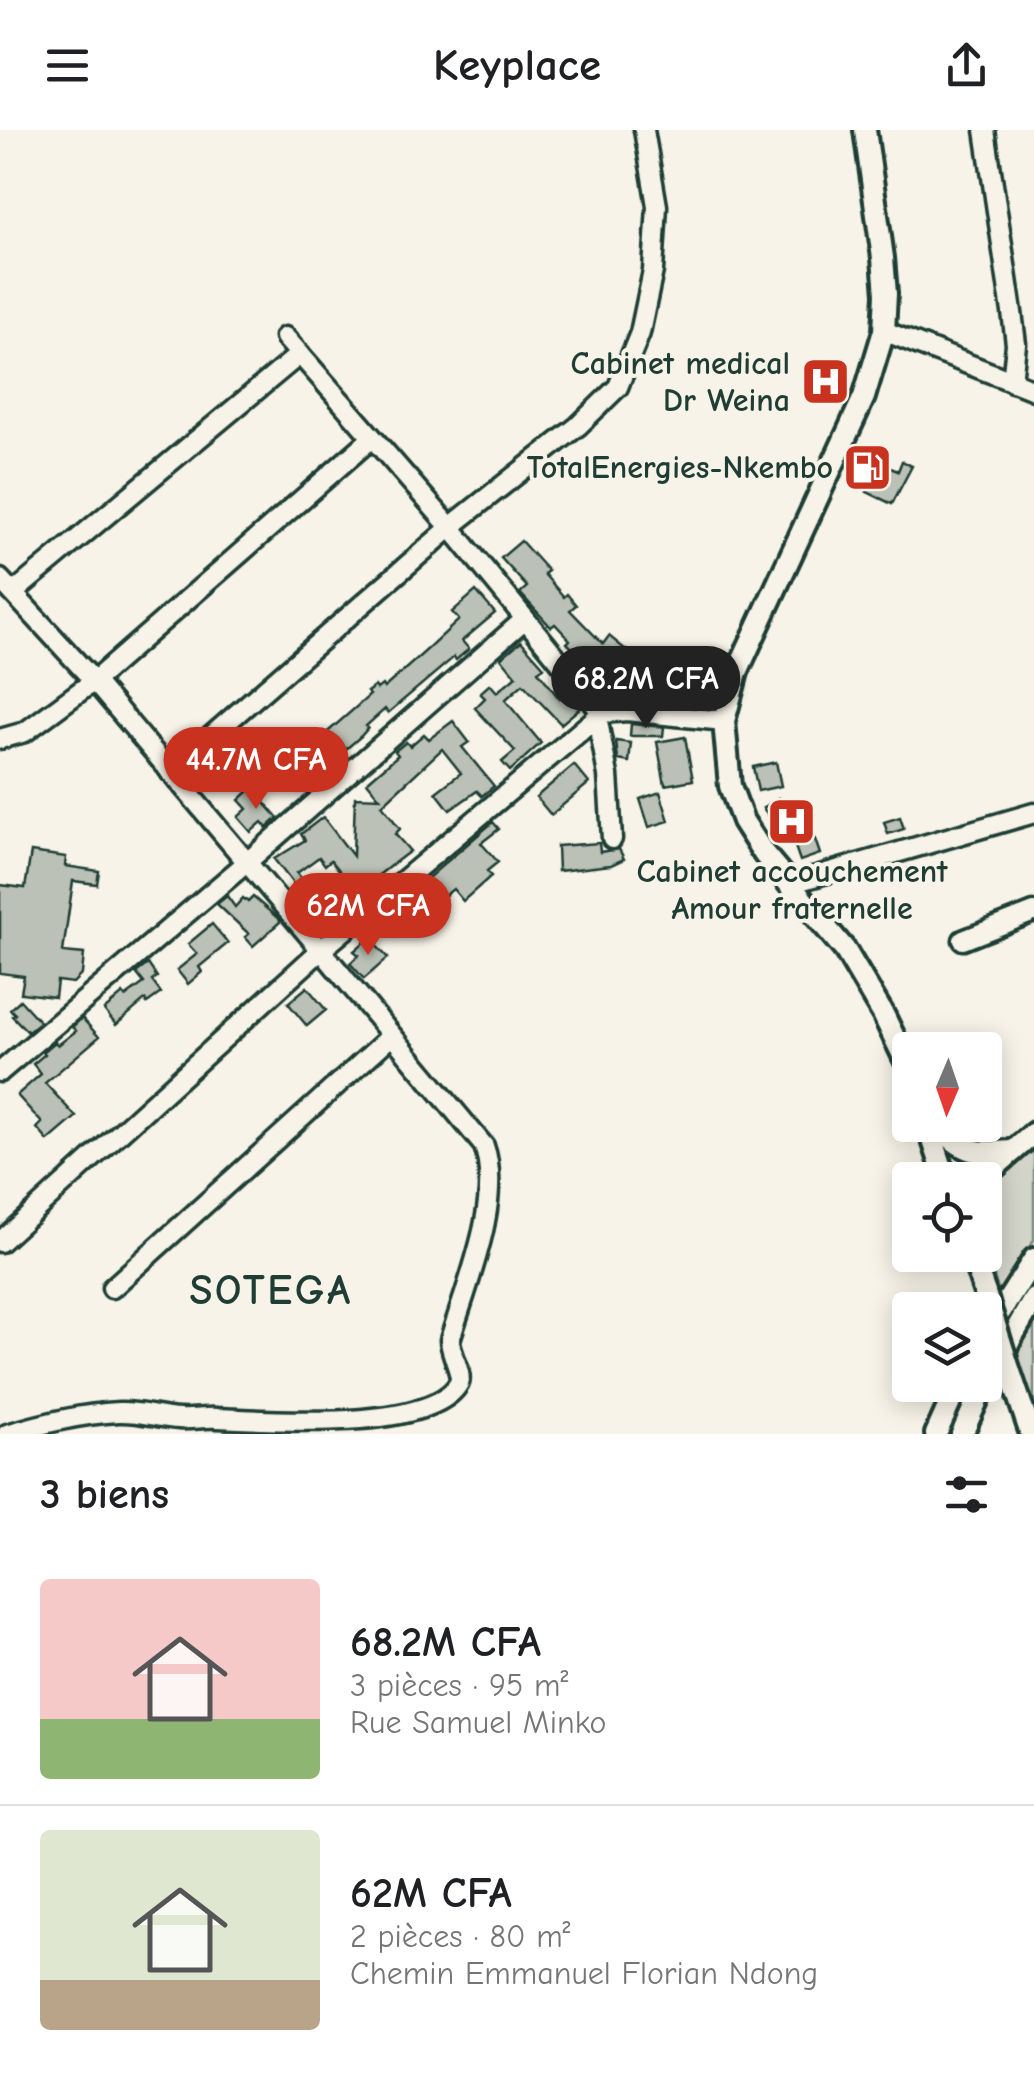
<!DOCTYPE html>
<html lang="fr">
<head>
<meta charset="utf-8">
<style>
  :root { --surface:#fff; --page:#f6f6f6; --text:#202124; --muted:#757577; --line:#e0e0e0; --accent:#c8321e }
  body { margin:0; font-family:"Comic Neue",sans-serif; background:var(--page); color:var(--text); height:100vh; display:flex; flex-direction:column; font-size:38px; white-space:nowrap }
  * { box-sizing:border-box; margin:0 }
  p { font-size:32px; color:var(--muted) }
  .icon { flex:none; width:55px; height:55px; fill:none; stroke:currentColor; stroke-width:2; stroke-linecap:round; stroke-linejoin:round }
  .map { position:relative; height:1304px; overflow:hidden }
  .sheet { display:flex; flex-direction:column; background:var(--surface); flex:1 }
  .sheet>* { flex:none }
  .needle { width:65px; rotate:182deg }
  .tools { position:absolute; left:892px; top:902px; display:grid; gap:20px }
  .tools a { display:grid; place-items:center; width:110px; height:110px; border-radius:10px; background:var(--surface); box-shadow:0 5px 25px #0003; font-size:50px }
  .price { position:absolute; translate:-50% -85px; padding:0 22px; border-radius:35px; background:var(--accent); color:#fff; font-size:32px; line-height:65px; filter:drop-shadow(0 2px 5px #0008) }
  .price::after { content:''; position:absolute; left:50%; top:60px; width:30px; height:22px; margin-left:-15px; background:inherit; clip-path:polygon(0 0,100% 0,50% 100%) }
  .price.on { background:#222; color:#fff }
  ul { padding:0; list-style:none }
  li { display:flex; align-items:center; gap:30px; height:250px; padding:0 40px }
  li+li { border-top:2px solid var(--line) }
  li span { display:grid; place-items:center; flex:none; width:280px; height:200px; border-radius:10px; color:#555 }
  li>.icon { margin-inline-start:auto }
  span .icon { width:120px; height:120px; fill:#fffc; stroke-width:1 }
  li b { font-size:42px }
  h2 { display:flex; justify-content:space-between; align-items:center; height:120px; padding:0 40px; font-size:42px }
  header { display:flex; justify-content:space-between; align-items:center; height:130px; padding:0 40px; background:var(--surface); font-size:45px; font-weight:800 }
  .map>svg:first-child { display:block }
  .green { fill:#d3d5ca; stroke:#79897f; stroke-width:2.5 }
  .building { fill:#bbc1b6; stroke:#1f3d34; stroke-width:2.5; fill-rule:evenodd }
  .lines { fill:none; stroke-linecap:round; stroke-linejoin:round }
  .minor-casing { stroke:#1f3d34; stroke-width:25 }
  .major-casing { stroke:#1f3d34; stroke-width:28 }
  .minor { stroke:#f7f3e8; stroke-width:18 }
  .major { stroke:#f7f3e8; stroke-width:20 }
  .major-bridge-casing { stroke:#1f3d34; stroke-width:28; stroke-linecap:butt }
  .major-bridge { stroke:#f7f3e8; stroke-width:20 }
  .labels { text-anchor:middle; dominant-baseline:central; stroke-width:8; stroke-linejoin:round; paint-order:stroke }
  .poi-label { font-size:32px; font-weight:bold; fill:#1f3d34; stroke:#f7f3e8; text-anchor:end }
  .district-label { font-size:42px; font-weight:bold; letter-spacing:2.5px; fill:#1f3d34; stroke:#f7f3e8 }
</style>
</head>
<body>
<header><svg class="icon" aria-label="menu" viewBox="0 0 24 24"><path d="M4 6h16M4 12h16M4 18h16"/></svg>Keyplace<svg class="icon" aria-label="share" viewBox="0 0 24 24"><path d="M12 15V3M7 8l5-5 5 5M5 13v7h14v-7"/></svg></header>
<div class="map">
<svg width="1034" height="1304" viewBox="0 0 1034 1304">
  <rect width="100%" height="100%" fill="#f7f3e8"/>
  <filter id="ink" filterUnits="userSpaceOnUse"><feTurbulence type="fractalNoise" baseFrequency=".01" numOctaves="2"/><feDisplacementMap in="SourceGraphic" scale="20" xChannelSelector="R" yChannelSelector="G"/><feConvolveMatrix kernelMatrix="1 2 1 2 8 2 1 2 1" color-interpolation-filters="sRGB"/></filter>
  <g filter="url(#ink)">
    <!-- green -->
    <g class="green">
      <path d="M1034 1014V1110L999 1163 985 1116V1053Z"/>
      <path d="M1034 1192V1269L1024 1251 1018 1223Z"/>
    </g>
    <!-- building -->
    <g class="building">
      <path d="M861 326 898 341 902 331 912 336 892 374 867 362 874 347 855 339Z"/>
      <path d="M521 411 548 441 544 444 564 467 567 464 576 475 570 480 603 514 609 506 632 525 623 535 629 537 615 553 584 530 567 513 570 510 555 494 551 497 520 463 527 457 501 428Z"/>
      <path d="M476 461 495 483 462 511 469 519 456 530 454 527 388 583 385 579 366 596 368 598 361 606 314 647 298 628 370 565 367 562 375 556 377 559 382 555 384 558 430 517 459 490 452 482Z"/>
      <path d="M521 511 544 537 538 541 559 568 561 565 569 573 574 568 581 577 561 594 523 554 505 570 541 613 510 641 502 632 515 621 475 578 485 568 480 563 490 554 497 562 516 546 501 528Z"/>
      <path d="M638 538 706 549 703 573 633 561Z"/>
      <path d="M453 591 469 612 462 617 494 656 482 666 477 661 450 680 436 662 461 643 442 619 382 675 400 699 395 704 410 721 355 763 349 757 335 770 342 777 327 789 315 793 291 766 298 760 274 729 305 710 301 704 323 687 353 726 355 667 380 668 367 652 398 625 395 621 406 612 410 616 424 604 429 609ZM319 727 325 735 331 730 343 745 317 767 297 743Z"/>
      <path d="M631 594 664 597 663 606H630Z"/>
      <path d="M685 607 693 650 665 655 657 612Z"/>
      <path d="M616 611 631 613 629 632 618 630Z"/>
      <path d="M776 632 781 656 758 661 753 637Z"/>
      <path d="M574 635 589 653 551 685 536 667Z"/>
      <path d="M252 658 278 688 267 698 262 692 251 702 238 687 247 679 239 670Z"/>
      <path d="M660 662 669 691 649 697 640 669Z"/>
      <path d="M778 668 789 683 798 677 809 692 820 724 800 731 790 702 784 706 763 678Z"/>
      <path d="M900 687 904 699 888 704 884 692Z"/>
      <path d="M493 692 499 699 481 713 498 732 487 741 491 746 463 771 453 759 394 807 379 790Z"/>
      <path d="M599 713 600 722 619 719 624 729 611 735 558 741 557 716Z"/>
      <path d="M31 722 66 727 65 736 99 741 97 754 73 751 63 822 84 824 82 844 73 853 57 851 55 867 21 863 24 846 0 843V755L25 758Z"/>
      <path d="M227 766 235 777 243 768 248 772 253 767 281 791 253 816 245 807 249 804 217 774Z"/>
      <path d="M212 794 228 813 199 837 202 842 188 854 177 840 197 824 188 814Z"/>
      <path d="M369 808 388 828 364 849 350 833 359 825 354 821Z"/>
      <path d="M148 834 157 847 152 851 161 863 147 873 145 870 116 895 104 880 123 864 125 867 144 853 136 843Z"/>
      <path d="M307 857 326 880 307 896 288 873Z"/>
      <path d="M20 870 40 892 28 902 12 886 15 884 10 879Z"/>
      <path d="M82 888 99 907 45 953 76 987 48 1011 37 998 42 993 17 965 41 944 33 934 45 924 43 922 55 912 58 915 76 901 72 897Z"/>
    </g>
    <g class="lines">
      <defs>
        <g id="minor">
          <path d="M985 0 1012 182 1016 214 1012 252"/>
          <path d="M884 201 1034 260"/>
          <path d="M285 207 451 398 602 583"/>
          <path d="M0 449 94 551 321 820 602 583 627 581 724 591"/>
          <path d="M13 463 300 224"/>
          <path d="M597 586 608 645 612 709"/>
          <path d="M0 609 25 602 94 551 372 308"/>
          <path d="M170 642 459 390 578 296 618 257 640 203 653 141 657 76 644 0"/>
          <path d="M789 754 1034 683"/>
          <path d="M963 810 1034 782"/>
          <path d="M0 942 245 734 525 489"/>
          <path d="M0 1112 321 820 484 1016C503 1070 466 1156 450 1210 450 1222 463 1244 459 1253 432 1303 268 1290 217 1288 205 1287 192 1290 179 1289 159 1288 140 1281 119 1282 80 1284 45 1293 7 1304"/>
          <path d="M112 1158 390 907"/>
        </g>
        <g id="major">
          <path d="M865 0 883 128 886 164 884 201 864 267 737 542 724 591 730 656 743 691 764 724 845 820 883 884 910 940"/>
          <path d="M928 995 946 1050"/>
          <path d="M938 995C964 1023 974 1024 1012 1021"/>
          <path d="M980 1050 1034 1003"/>
          <path d="M972 1125 985 1163"/>
          <path d="M985 1206 1034 1129"/>
          <path d="M1009 1239 1031 1304"/>
          <path d="M985 1253 1034 1169"/>
          <path d="M936 1304 958 1255"/>
          <path d="M962 1304 984 1255"/>
        </g>
      </defs>
      <!-- minor casing -->
      <use href="#minor" class="minor-casing"/>
      <!-- major casing -->
      <use href="#major" class="major-casing"/>
      <!-- minor -->
      <use href="#minor" class="minor"/>
      <!-- major -->
      <use href="#major" class="major"/>
      <defs>
        <path id="major-bridge" d="M985 1163 1009 1239"/>
      </defs>
      <!-- major-bridge casing -->
      <use href="#major-bridge" class="major-bridge-casing"/>
      <!-- major-bridge -->
      <use href="#major-bridge" class="major-bridge"/>
    </g>
  </g>
  <!-- icons -->
  <defs>
    <symbol id="hospital-square" viewBox="-11 -11 22 22"><rect x="-9" y="-9" width="18" height="18" rx="4" fill="#c8321e" stroke="#f7f3e8"/><path d="M-5-5h3v3.5h4V-5h3V5h-3V1.5h-4V5h-3Z" fill="#fff"/></symbol>
    <symbol id="fuel-square" viewBox="-11 -11 22 22"><rect x="-9" y="-9" width="18" height="18" rx="4" fill="#c8321e" stroke="#f7f3e8"/><path d="M-5.5-6h7V0h2V4h1.3V-2.5L3-4.5l.8-.8L6-3V5H2.5V1h-1V6h-7ZM-4.2-4.7v3.2H.2V-4.7Z" fill="#fff"/></symbol>
  </defs>
  <g fill-rule="evenodd">
    <use href="#hospital-square" x="798" y="224" width="55" height="55"/>
    <use href="#fuel-square" x="840" y="310" width="55" height="55"/>
    <use href="#hospital-square" x="764" y="664" width="55" height="55"/>
  </g>
  <g class="labels">
    <!-- poi labels -->
    <g class="poi-label">
      <text x="790" y="233">Cabinet medical<tspan x="790" dy="37">Dr Weina</tspan></text>
      <text x="833" y="337">TotalEnergies-Nkembo</text>
      <text x="792" y="741" text-anchor="middle">Cabinet accouchement<tspan x="792" dy="37">Amour fraternelle</tspan></text>
    </g>
    <!-- district labels -->
    <g class="district-label">
      <text x="271" y="1160">SOTEGA</text>
    </g>
  </g>
</svg>
<div class="tools">
<a><svg class="needle" viewBox="-14 -14 28 28"><path d="M0-13l5 13h-10z" fill="#e53935"/><path d="M0 13l5-13h-10z" fill="#757577"/></svg></a>
<a><svg class="icon" aria-label="locate" viewBox="0 0 24 24"><circle cx="12" cy="12" r="6"/><path d="M12 2v4M12 18v4M2 12h4M18 12h4"/></svg></a>
<a><svg class="icon" aria-label="layers" viewBox="0 0 24 24"><path d="M12 4l9 5-9 5-9-5zM3 14l9 5 9-5"/></svg></a>
</div>
<b class="price on" style="left:646px;top:601px">68.2M CFA</b>
<b class="price" style="left:256px;top:682px">44.7M CFA</b>
<b class="price" style="left:368px;top:828px">62M CFA</b>
</div>
<section class="sheet">
<h2>3 biens<svg class="icon" aria-label="filters" viewBox="0 0 24 24"><path d="M4 7h16M4 17h16"/><circle cx="9" cy="7" r="2"/><circle cx="15" cy="17" r="2"/></svg></h2>
<ul>
<li><span style="background:linear-gradient(#f6c9c9 70%,#8fb573 0)"><svg class="icon" aria-label="home" viewBox="0 0 24 24"><path d="M3 11l9-7 9 7M6 9v11h12V9"/></svg></span><div><b>68.2M CFA</b><p>3 pièces · 95 m²</p><p>Rue Samuel Minko</p></div></li>
<li><span style="background:linear-gradient(#dfe7d0 75%,#b9a48a 0)"><svg class="icon" aria-label="home" viewBox="0 0 24 24"><path d="M3 11l9-7 9 7M6 9v11h12V9"/></svg></span><div><b>62M CFA</b><p>2 pièces · 80 m²</p><p>Chemin Emmanuel Florian Ndong</p></div></li>
</ul>
</section>
</body>
</html>
